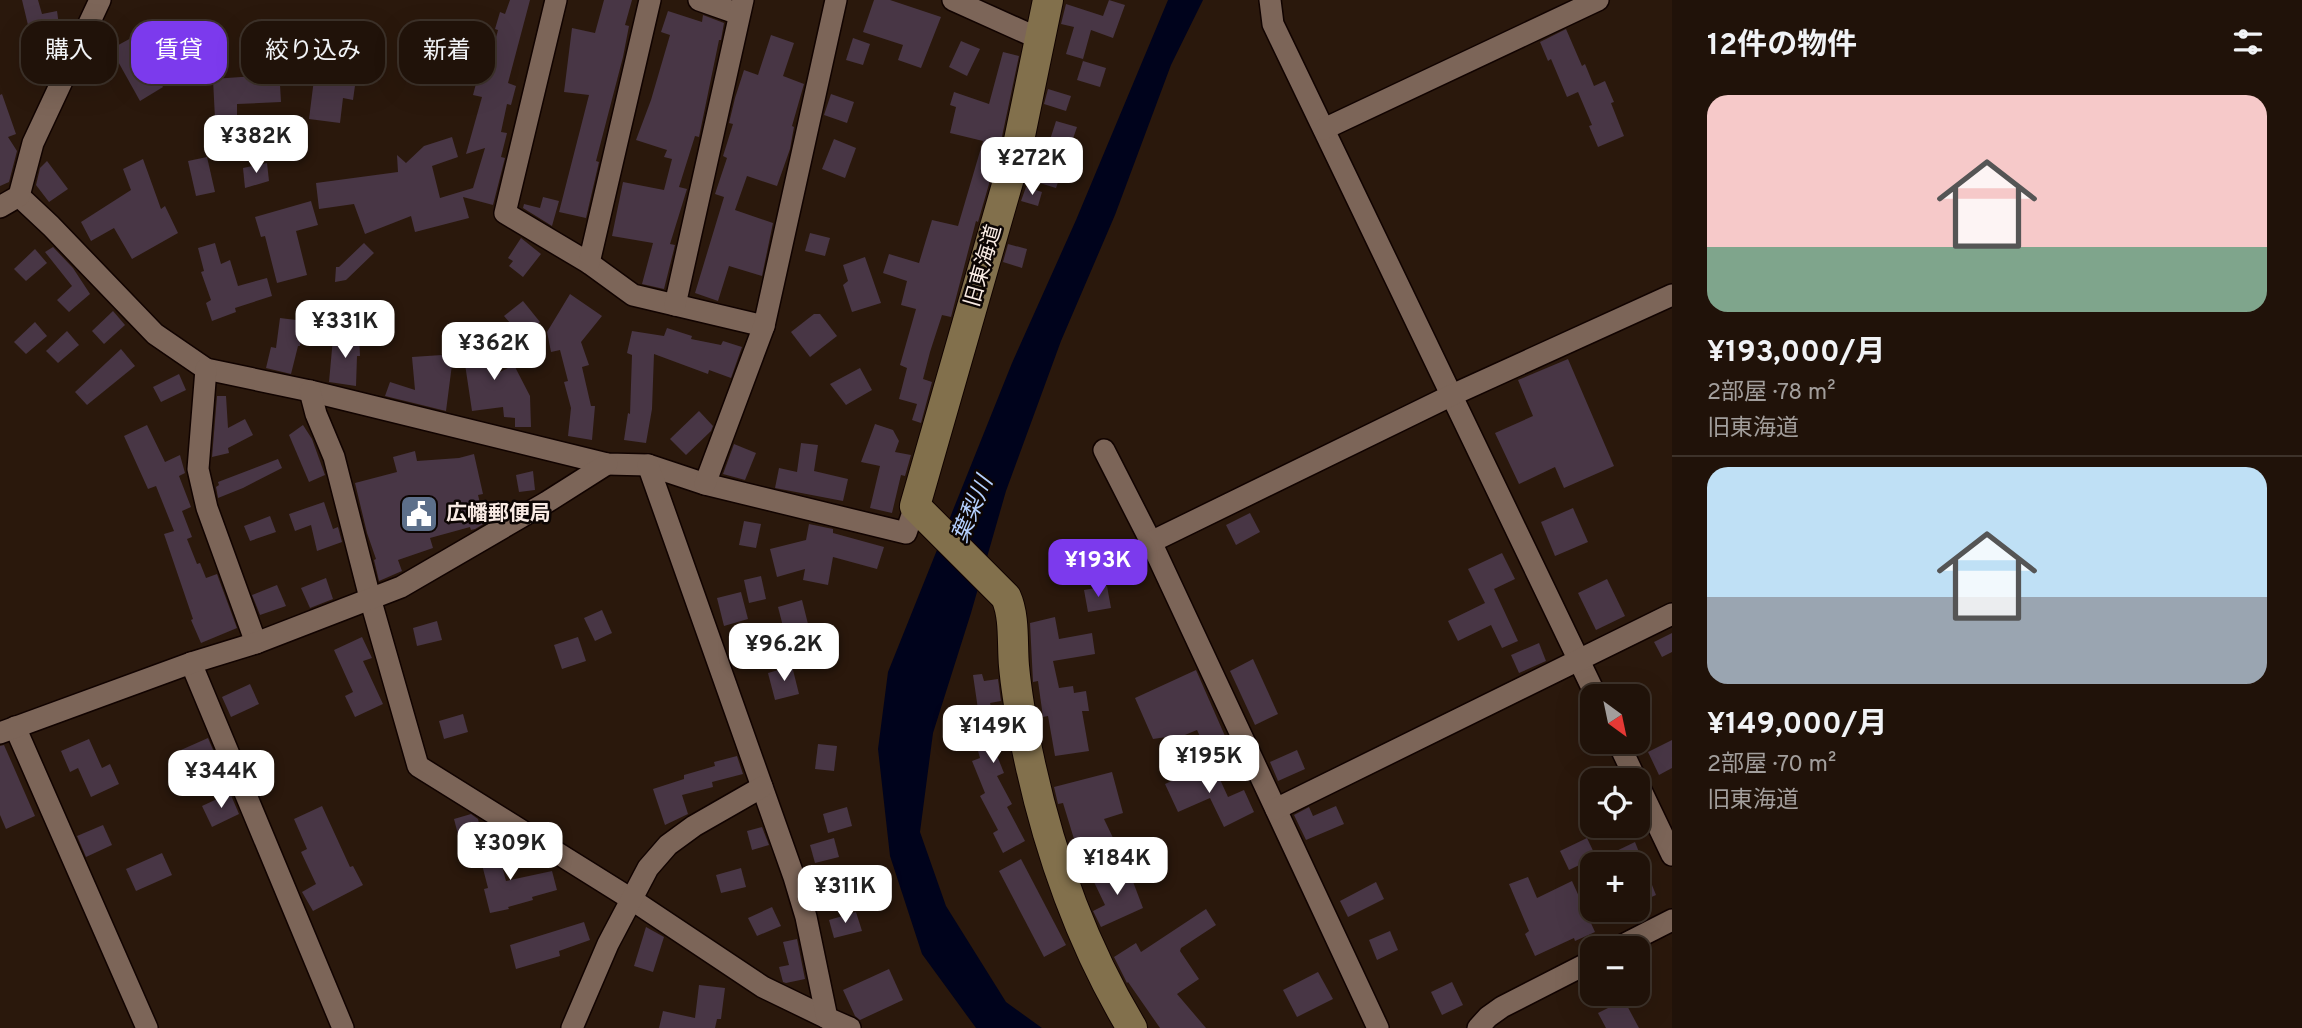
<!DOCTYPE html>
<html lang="ja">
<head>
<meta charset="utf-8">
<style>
  :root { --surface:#201209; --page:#281b12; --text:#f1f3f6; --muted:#a29e9c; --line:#3d322a; --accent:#7c3aed }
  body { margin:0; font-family:Overpass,"Noto Sans JP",sans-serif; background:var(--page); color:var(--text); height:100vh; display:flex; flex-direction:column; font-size:26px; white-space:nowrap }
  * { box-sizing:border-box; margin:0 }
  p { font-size:23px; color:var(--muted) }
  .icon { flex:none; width:38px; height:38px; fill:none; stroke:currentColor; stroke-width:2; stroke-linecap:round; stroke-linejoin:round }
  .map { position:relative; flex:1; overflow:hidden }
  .drawer { display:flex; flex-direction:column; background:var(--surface); width:630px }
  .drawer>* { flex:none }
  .top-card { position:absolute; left:21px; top:21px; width:665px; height:63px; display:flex; gap:14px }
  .needle { width:46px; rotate:147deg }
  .controls { position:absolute; left:1580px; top:684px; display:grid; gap:14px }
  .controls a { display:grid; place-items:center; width:70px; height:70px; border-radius:14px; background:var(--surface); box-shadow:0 7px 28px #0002,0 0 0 2px var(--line); font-size:35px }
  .price { position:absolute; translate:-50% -60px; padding:0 16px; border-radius:14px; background:#fff; color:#222; font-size:23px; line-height:46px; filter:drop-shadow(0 2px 4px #0008) }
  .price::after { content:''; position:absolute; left:50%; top:42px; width:21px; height:16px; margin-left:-10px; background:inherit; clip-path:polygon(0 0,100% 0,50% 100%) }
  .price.on { background:var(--accent); color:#fff }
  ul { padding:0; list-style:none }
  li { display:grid; align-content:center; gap:14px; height:371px; padding:0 35px }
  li+li { border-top:2px solid var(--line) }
  li span { display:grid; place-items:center; height:217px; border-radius:21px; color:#555 }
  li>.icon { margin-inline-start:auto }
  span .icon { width:126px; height:126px; fill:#fffc; stroke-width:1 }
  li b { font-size:30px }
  h2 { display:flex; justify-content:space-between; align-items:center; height:84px; padding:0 35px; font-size:30px }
  .pill { padding:0 24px; border-radius:21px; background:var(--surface); box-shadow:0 7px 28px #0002,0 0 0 2px var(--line); font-size:24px; line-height:63px }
  .pill.on { background:var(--accent); color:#fff }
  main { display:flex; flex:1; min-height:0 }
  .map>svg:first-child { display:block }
  .water { fill:#00031c }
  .building { fill:#483645 }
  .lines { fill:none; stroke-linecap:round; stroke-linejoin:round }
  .street-casing { stroke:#110300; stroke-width:24 }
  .secondary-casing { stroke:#110300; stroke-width:32 }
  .street { stroke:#7c6558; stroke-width:21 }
  .secondary { stroke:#82704c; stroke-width:30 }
  .labels { text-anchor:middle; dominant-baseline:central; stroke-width:5; stroke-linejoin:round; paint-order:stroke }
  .street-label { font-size:21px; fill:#f9ebe4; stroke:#0c0503 }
  .poi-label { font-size:21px; font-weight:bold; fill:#f9ebe4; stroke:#0c0503; text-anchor:start }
  .water-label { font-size:23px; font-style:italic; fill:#b5d0fe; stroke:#0c0503 }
</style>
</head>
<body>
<main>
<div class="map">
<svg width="1672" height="1028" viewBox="0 0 1672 1028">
  <rect width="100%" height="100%" fill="#2a180c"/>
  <!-- water -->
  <path class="water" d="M1168 0H1203L1171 65 1115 215 1061 341 1006 491 971 613 933 733 920 832 946 906 1006 1002 1042 1028H976L922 954 890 856 878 749 888 672 1012 363 1076 220Z"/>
  <!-- building -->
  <g class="building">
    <path d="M22 0H38L42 14 57 11 61 39 33 46Z"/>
    <path d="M510 0H530L508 83 516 86 511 105 507 104 501 132 507 133 501 157 505 158 493 205 463 197 469 218 415 232 411 216 365 234 354 204 319 209 316 183 398 172 397 155 406 163 424 146 452 137 458 157 432 166 440 198 473 188 485 148 466 154 482 97 473 95 478 76 485 78 498 30 495 29 500 12 505 14Z"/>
    <path d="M604 0H632L625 25 629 26 623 57 596 161 599 162 586 218 559 212 589 95 564 92 572 28 595 33Z"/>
    <path d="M874 0H890L941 17 921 68 898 60 903 45 863 32Z"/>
    <path d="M1109 0 1125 5 1113 38 1091 30 1083 59 1066 54 1074 27 1061 24 1066 4 1103 16Z"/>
    <path d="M668 11 702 22 703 15 724 23 721 40H719L699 137 695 136 679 187 687 189 670 244 675 245 664 289 642 284 653 243 612 236 623 182 664 190 672 159 664 157 667 150 636 140 651 100 670 35 661 32Z"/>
    <path d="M1566 29 1582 66 1585 64 1594 86 1605 81 1614 102 1611 103 1624 136 1598 147 1589 126 1592 125 1578 92 1567 97 1551 59 1548 61 1540 42Z"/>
    <path d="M771 35 794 43 783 76 804 84 792 126 794 127 790 149 777 186 747 176 735 210 773 223 762 276 729 266 718 301 695 293 724 197 715 194 727 158 723 156 733 124 729 123 735 98 744 70 758 75Z"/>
    <path d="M133 37 163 87 140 101 111 49Z"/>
    <path d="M853 38 870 44 863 65 846 60Z"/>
    <path d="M961 41 980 49 967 76 949 67Z"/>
    <path d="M278 50 281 102 237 104V117L215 119 213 79 255 76 253 52Z"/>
    <path d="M1003 52 1019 56 1000 146 978 222 976 221 951 317 942 315 930 352 923 379 932 382 921 423 912 420 917 404 899 399 907 368 900 365 916 309 901 305 907 281 883 273 889 254 919 263 932 220 958 226 983 141 950 133 956 107 950 105 954 92 989 104Z"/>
    <path d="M1083 61 1106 68 1100 87 1077 80Z"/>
    <path d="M343 62 358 64 353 100 343 98 340 123 309 119 314 79 341 83Z"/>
    <path d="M1048 89 1071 96 1066 111 1044 104Z"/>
    <path d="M2 94 16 134 8 137 17 151 9 182 0 186V95Z"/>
    <path d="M831 94 854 102 847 123 824 115Z"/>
    <path d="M1056 121 1077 127 1056 188 1033 181 1037 167 1041 168Z"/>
    <path d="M834 139 856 148 845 178 822 169Z"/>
    <path d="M272 140H295L294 158 272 157Z"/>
    <path d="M207 157 215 192 196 196 188 161Z"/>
    <path d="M143 159 161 209 165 206 178 233 132 259 114 228 91 241 81 222 131 190 123 169Z"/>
    <path d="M47 161 68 189 49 202 36 185 40 168Z"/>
    <path d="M267 163 269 181 245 188 243 168Z"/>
    <path d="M1026 187 1042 192 1038 206 1021 201Z"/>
    <path d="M543 197 559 201 552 226 523 208 524 204 540 208Z"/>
    <path d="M311 201 318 225 296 231 307 275 277 283 265 236 261 237 255 217Z"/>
    <path d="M810 233 830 238 825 256 805 251Z"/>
    <path d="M521 238 541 254 523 277 509 266 513 261 508 258Z"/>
    <path d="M215 243 221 264 230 260 238 286 267 278 272 296 235 308 236 312 212 321 206 303 211 300 201 272 204 271 198 248Z"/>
    <path d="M364 243 374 253 346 280 335 282 336 267H339Z"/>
    <path d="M1008 244 1027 249 1022 268 1003 262Z"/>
    <path d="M53 247 73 268 90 294 69 312 57 300 72 286 45 252Z"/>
    <path d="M35 249 47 263 26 281 14 269Z"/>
    <path d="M865 257 881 303 852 312 843 285 848 281 843 265Z"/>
    <path d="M570 294 602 316 581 342 589 365 582 367 591 406H595L592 440 568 436 571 408 564 382 568 381 560 350 551 352 547 332Z"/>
    <path d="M523 301 540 322 522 337 504 316Z"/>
    <path d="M113 311 125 325 104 344 92 331Z"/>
    <path d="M814 314H820L837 336 810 357 791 332Z"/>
    <path d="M280 318 304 321 300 346H298L291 374 266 368 271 347 276 348Z"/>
    <path d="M35 322 47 336 26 354 14 342Z"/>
    <path d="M480 324 496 374 514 365 530 396 531 427H515V418L504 417 503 407 472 411 462 344 465 342 462 332Z"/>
    <path d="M667 328 692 336 691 339 721 345 723 341 742 347 731 378 709 370 708 374 654 354 652 409 646 443 624 440 628 413 630 414 632 355 627 353 632 331 664 336Z"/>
    <path d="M67 331 79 345 58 363 46 351Z"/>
    <path d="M359 334 360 356H357L356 386 329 382 333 338Z"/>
    <path d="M121 349 135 366 87 405 75 392Z"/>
    <path d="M454 349 446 411 385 396 390 382 415 390 412 357 442 355Z"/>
    <path d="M1568 359 1614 466 1564 488 1555 467 1519 484 1495 433 1533 416 1518 380Z"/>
    <path d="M860 368 872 390 846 405 830 384Z"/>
    <path d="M179 374 186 390 161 402 153 387Z"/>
    <path d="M217 396H226L228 428 245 419 253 435 228 448 229 453 212 457Z"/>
    <path d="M699 411 713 426 711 431 686 455 670 439Z"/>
    <path d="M875 424 893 430 899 441 895 452 911 455 905 476 901 475 892 513 870 508 880 466 861 462Z"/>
    <path d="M147 425 165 462 180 455 185 473 179 476 191 507 182 511 192 537 187 539 197 564 200 563 206 578 217 574 237 628 201 643 191 620 193 619 164 534 174 531 156 486 148 489 124 436Z"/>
    <path d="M303 425 312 439 325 475 309 482 289 435Z"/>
    <path d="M801 443 818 445 814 471 848 479 843 501 775 488 779 468 797 472Z"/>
    <path d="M734 444 756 453 745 480 723 474Z"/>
    <path d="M415 451 417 461 459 458 474 454 483 494 478 495 485 523 475 529 471 530 470 527 430 538 433 548 398 560 402 571 379 581 374 560 376 559 367 533 355 483 397 472 393 457Z"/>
    <path d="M278 459 282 468 243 488 218 498 216 487 219 485 218 482Z"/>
    <path d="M533 471 535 490 519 492 516 475Z"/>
    <path d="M324 502 333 529 338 527 342 542 317 551 311 525 295 531 289 514Z"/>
    <path d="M1573 508 1588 542 1555 556 1541 522Z"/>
    <path d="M1250 513 1260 532 1236 545 1226 525Z"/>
    <path d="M270 516 276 532 250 541 244 526Z"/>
    <path d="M744 521 761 524 756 548 739 545Z"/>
    <path d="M809 524 833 529V533L884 547 877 569 833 557 828 585 803 580 805 569 777 577 770 549 806 540Z"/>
    <path d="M1502 553 1515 579 1494 589 1518 641 1502 648 1491 625 1458 641 1448 621 1485 603 1468 569Z"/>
    <path d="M761 576 766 599 749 603 744 580Z"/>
    <path d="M326 578 333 599 310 608 301 588Z"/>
    <path d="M1607 579 1625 616 1596 630 1578 593Z"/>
    <path d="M277 585 286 606 260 615 252 595Z"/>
    <path d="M1107 586 1111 608 1088 612 1084 590Z"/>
    <path d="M741 592 748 619 724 626 717 598Z"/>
    <path d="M802 600 809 628 785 634 778 607Z"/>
    <path d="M602 610 612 633 595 641 584 618Z"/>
    <path d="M1055 617 1059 639 1092 633 1095 654 1053 661 1059 688 1073 686 1074 693 1086 691 1089 711H1082L1089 751 1055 756 1048 716 1043 717 1038 681 1033 682 1030 623Z"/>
    <path d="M437 621 442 640 417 646 413 628Z"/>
    <path d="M1672 633V652L1662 657 1654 642Z"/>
    <path d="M362 637 372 658 363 661 383 704 355 717 345 696 353 692 334 650Z"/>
    <path d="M578 637 586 661 562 669 554 645Z"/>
    <path d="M772 638 776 654 752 659 749 642Z"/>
    <path d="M1539 643 1546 661 1519 673 1511 655Z"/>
    <path d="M1253 659 1278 714 1255 725 1230 671Z"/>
    <path d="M792 666 799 694 775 700 768 673Z"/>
    <path d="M1196 670 1225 736 1204 745 1197 730 1180 737V735L1153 739 1135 698Z"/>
    <path d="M982 674 984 681 998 679 1001 701 990 703 1001 741 992 743 1004 773 997 776 1012 804 1007 807 1025 841 1003 853 993 833 998 830 980 796 985 793 972 761 980 758 971 726 980 723 973 675Z"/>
    <path d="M250 684 259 704 231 717 222 697Z"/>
    <path d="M463 714 468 732 444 739 439 721Z"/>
    <path d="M208 738 217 759 190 770 181 750Z"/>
    <path d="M89 739 102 768 110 764 119 784 91 797 78 768 70 772 61 751Z"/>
    <path d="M1672 740V768L1659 775 1648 752Z"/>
    <path d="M818 744 837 746 834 771 815 769Z"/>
    <path d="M4 745 35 816 6 829 0 815V746Z"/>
    <path d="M1297 750 1305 769 1278 781 1270 762Z"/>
    <path d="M737 756 743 774 712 782 713 787 682 795 688 814 665 825 653 789 684 779V775L715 766 714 762Z"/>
    <path d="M1212 762 1228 797 1244 790 1254 812 1224 827 1210 798 1178 812 1165 784Z"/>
    <path d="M1112 772 1123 813 1104 819 1115 842 1075 860 1069 841 1074 839 1063 803 1058 804 1054 787Z"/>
    <path d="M230 793 239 814 212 827 202 806Z"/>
    <path d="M322 806 350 867 353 866 363 885 313 911 302 892 316 884 301 852 307 849 294 819Z"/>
    <path d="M1336 806 1344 824 1306 840 1294 815 1309 807 1313 816Z"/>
    <path d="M847 807 852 826 828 833 823 814Z"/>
    <path d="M471 814 478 819 482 836 460 842 454 819Z"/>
    <path d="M103 825 112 845 86 857 77 836Z"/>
    <path d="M762 827 769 845 752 850 747 831Z"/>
    <path d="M834 838 839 857 815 863 810 845Z"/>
    <path d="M1587 838 1596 857 1569 870 1560 851Z"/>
    <path d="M495 840 506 881 552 871 557 890 532 897 533 900 508 907 509 909 490 913 484 889 488 888 477 845Z"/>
    <path d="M1635 842 1656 895 1638 903V864H1614L1610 854Z"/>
    <path d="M162 853 172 875 136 891 126 869Z"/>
    <path d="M1021 859 1066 945 1044 957 999 871Z"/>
    <path d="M1127 866 1143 908 1101 927 1093 911 1105 905 1094 882Z"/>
    <path d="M741 868 746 887 721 893 716 875Z"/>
    <path d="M1528 877 1537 898 1572 881 1595 932 1575 941 1574 938 1535 956 1525 934 1529 931 1509 884Z"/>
    <path d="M1376 882 1384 899 1348 917 1340 901Z"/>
    <path d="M772 907 781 926 757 936 748 918Z"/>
    <path d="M1206 909 1216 925 1181 948 1180 951 1199 979 1177 994 1206 1028H1160L1128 982 1127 983 1114 957 1136 943 1141 952Z"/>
    <path d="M856 912 862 931 834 938 829 920Z"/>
    <path d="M584 922 590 940 559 951 560 956 516 969 510 945Z"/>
    <path d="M646 927 664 937 653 972 634 966Z"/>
    <path d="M1390 931 1398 950 1377 960 1369 940Z"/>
    <path d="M797 939 805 979 786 983 783 982 779 967 789 965 783 942Z"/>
    <path d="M889 969 903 1000 860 1020 855 1016 843 990Z"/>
    <path d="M1318 972 1333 999 1297 1017 1283 990Z"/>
    <path d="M1452 982 1463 1005 1442 1015 1431 992Z"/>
    <path d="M699 985 725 988 721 1019H717L715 1028H659L663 1011 695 1018Z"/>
    <path d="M1624 1000 1639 1028H1606L1598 1013Z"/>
  </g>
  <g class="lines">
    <defs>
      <g id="street">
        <path d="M556 0 505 213 589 263 633 295 764 326"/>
        <path d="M699 0 739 14"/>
        <path d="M953 0 1040 39"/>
        <path d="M1270 0 1273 24 1596 696"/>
        <path d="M1324 129 1598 0"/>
        <path d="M19 196 51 226 155 334 206 369 310 391 607 464 648 465 705 484 906 533 915 506"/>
        <path d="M0 207 19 196 33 143 100 0"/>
        <path d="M589 263 650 0"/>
        <path d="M675 305 743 0"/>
        <path d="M206 369 198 469 207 508 256 643"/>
        <path d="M310 391 316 414 334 457 370 598 418 766 631 899 763 987 827 1018"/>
        <path d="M1104 450 1151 542 1378 1028"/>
        <path d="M648 465 794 877 806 917 827 1018 850 1028"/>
        <path d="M705 484 764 326 836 0"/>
        <path d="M1151 542 1450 396 1672 295"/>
        <path d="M191 663 343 1028"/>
        <path d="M15 727 147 1028"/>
        <path d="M0 733 191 663 256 643 401 587 547 502 607 464"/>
        <path d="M1618 742 1636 780"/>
        <path d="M1638 784 1672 855"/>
        <path d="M1276 809 1672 614"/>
        <path d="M1617 948 1672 920"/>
        <path d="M572 1028 608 944 648 868 668 845 694 826 762 787"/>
        <path d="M1478 1028 1488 1017 1502 1007 1592 961"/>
      </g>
      <path id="secondary" d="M1048 0 1017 150 915 506 1006 597C1015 617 1012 644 1014 666 1016 688 1020 712 1024 734 1044 838 1077 937 1132 1028"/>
    </defs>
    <!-- street casing -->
    <use href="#street" class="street-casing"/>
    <!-- secondary casing -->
    <use href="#secondary" class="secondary-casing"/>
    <!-- street -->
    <use href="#street" class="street"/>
    <!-- secondary -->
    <use href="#secondary" class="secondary"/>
  </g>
  <!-- icons -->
  <defs>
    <symbol id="civic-square" viewBox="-11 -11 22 22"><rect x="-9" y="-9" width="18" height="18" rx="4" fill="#5c6f8a" stroke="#0c0503"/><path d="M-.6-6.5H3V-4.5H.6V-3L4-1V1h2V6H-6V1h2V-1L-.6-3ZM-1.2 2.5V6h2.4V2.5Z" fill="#fff"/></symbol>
  </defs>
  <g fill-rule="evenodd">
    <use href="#civic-square" x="397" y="492" width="44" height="44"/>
  </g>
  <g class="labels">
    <!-- street labels -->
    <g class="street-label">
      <text transform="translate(984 266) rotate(-74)">旧東海道</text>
    </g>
    <!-- poi labels -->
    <g class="poi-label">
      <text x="446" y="514">広幡郵便局</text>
    </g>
    <!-- water labels -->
    <g class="water-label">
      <text transform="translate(974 510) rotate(-67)">葉梨川</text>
    </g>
  </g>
</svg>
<div class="controls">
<a><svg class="needle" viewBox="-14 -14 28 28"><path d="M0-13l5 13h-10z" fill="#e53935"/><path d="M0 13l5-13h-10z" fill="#a29e9c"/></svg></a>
<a><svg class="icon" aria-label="locate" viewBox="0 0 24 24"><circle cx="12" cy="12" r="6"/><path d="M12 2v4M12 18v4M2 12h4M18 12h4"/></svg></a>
<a>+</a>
<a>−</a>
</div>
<b class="price" style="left:256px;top:175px">¥382K</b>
<b class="price" style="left:1032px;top:197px">¥272K</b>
<b class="price" style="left:345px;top:360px">¥331K</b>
<b class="price" style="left:494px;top:382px">¥362K</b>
<b class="price on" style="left:1098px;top:599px">¥193K</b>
<b class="price" style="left:784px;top:683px">¥96.2K</b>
<b class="price" style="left:993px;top:765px">¥149K</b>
<b class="price" style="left:1209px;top:795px">¥195K</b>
<b class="price" style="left:221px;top:810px">¥344K</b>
<b class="price" style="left:510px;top:882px">¥309K</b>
<b class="price" style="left:1117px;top:897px">¥184K</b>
<b class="price" style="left:845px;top:925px">¥311K</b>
<div class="top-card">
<a class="pill">購入</a>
<a class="pill on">賃貸</a>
<a class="pill">絞り込み</a>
<a class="pill">新着</a>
</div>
</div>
<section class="drawer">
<h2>12件の物件<svg class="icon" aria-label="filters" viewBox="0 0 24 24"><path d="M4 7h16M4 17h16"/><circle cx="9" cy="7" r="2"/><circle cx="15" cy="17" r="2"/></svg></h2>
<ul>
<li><span style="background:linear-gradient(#f6c9c9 70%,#7fa58c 0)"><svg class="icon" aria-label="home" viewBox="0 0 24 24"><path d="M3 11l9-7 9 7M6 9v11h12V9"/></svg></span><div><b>¥193,000/月</b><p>2部屋 · 78 m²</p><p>旧東海道</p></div></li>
<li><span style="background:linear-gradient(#bfe0f5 60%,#9aa5b1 0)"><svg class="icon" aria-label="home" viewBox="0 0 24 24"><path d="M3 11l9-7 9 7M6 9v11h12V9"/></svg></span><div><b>¥149,000/月</b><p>2部屋 · 70 m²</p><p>旧東海道</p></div></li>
</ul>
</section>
</main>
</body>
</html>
